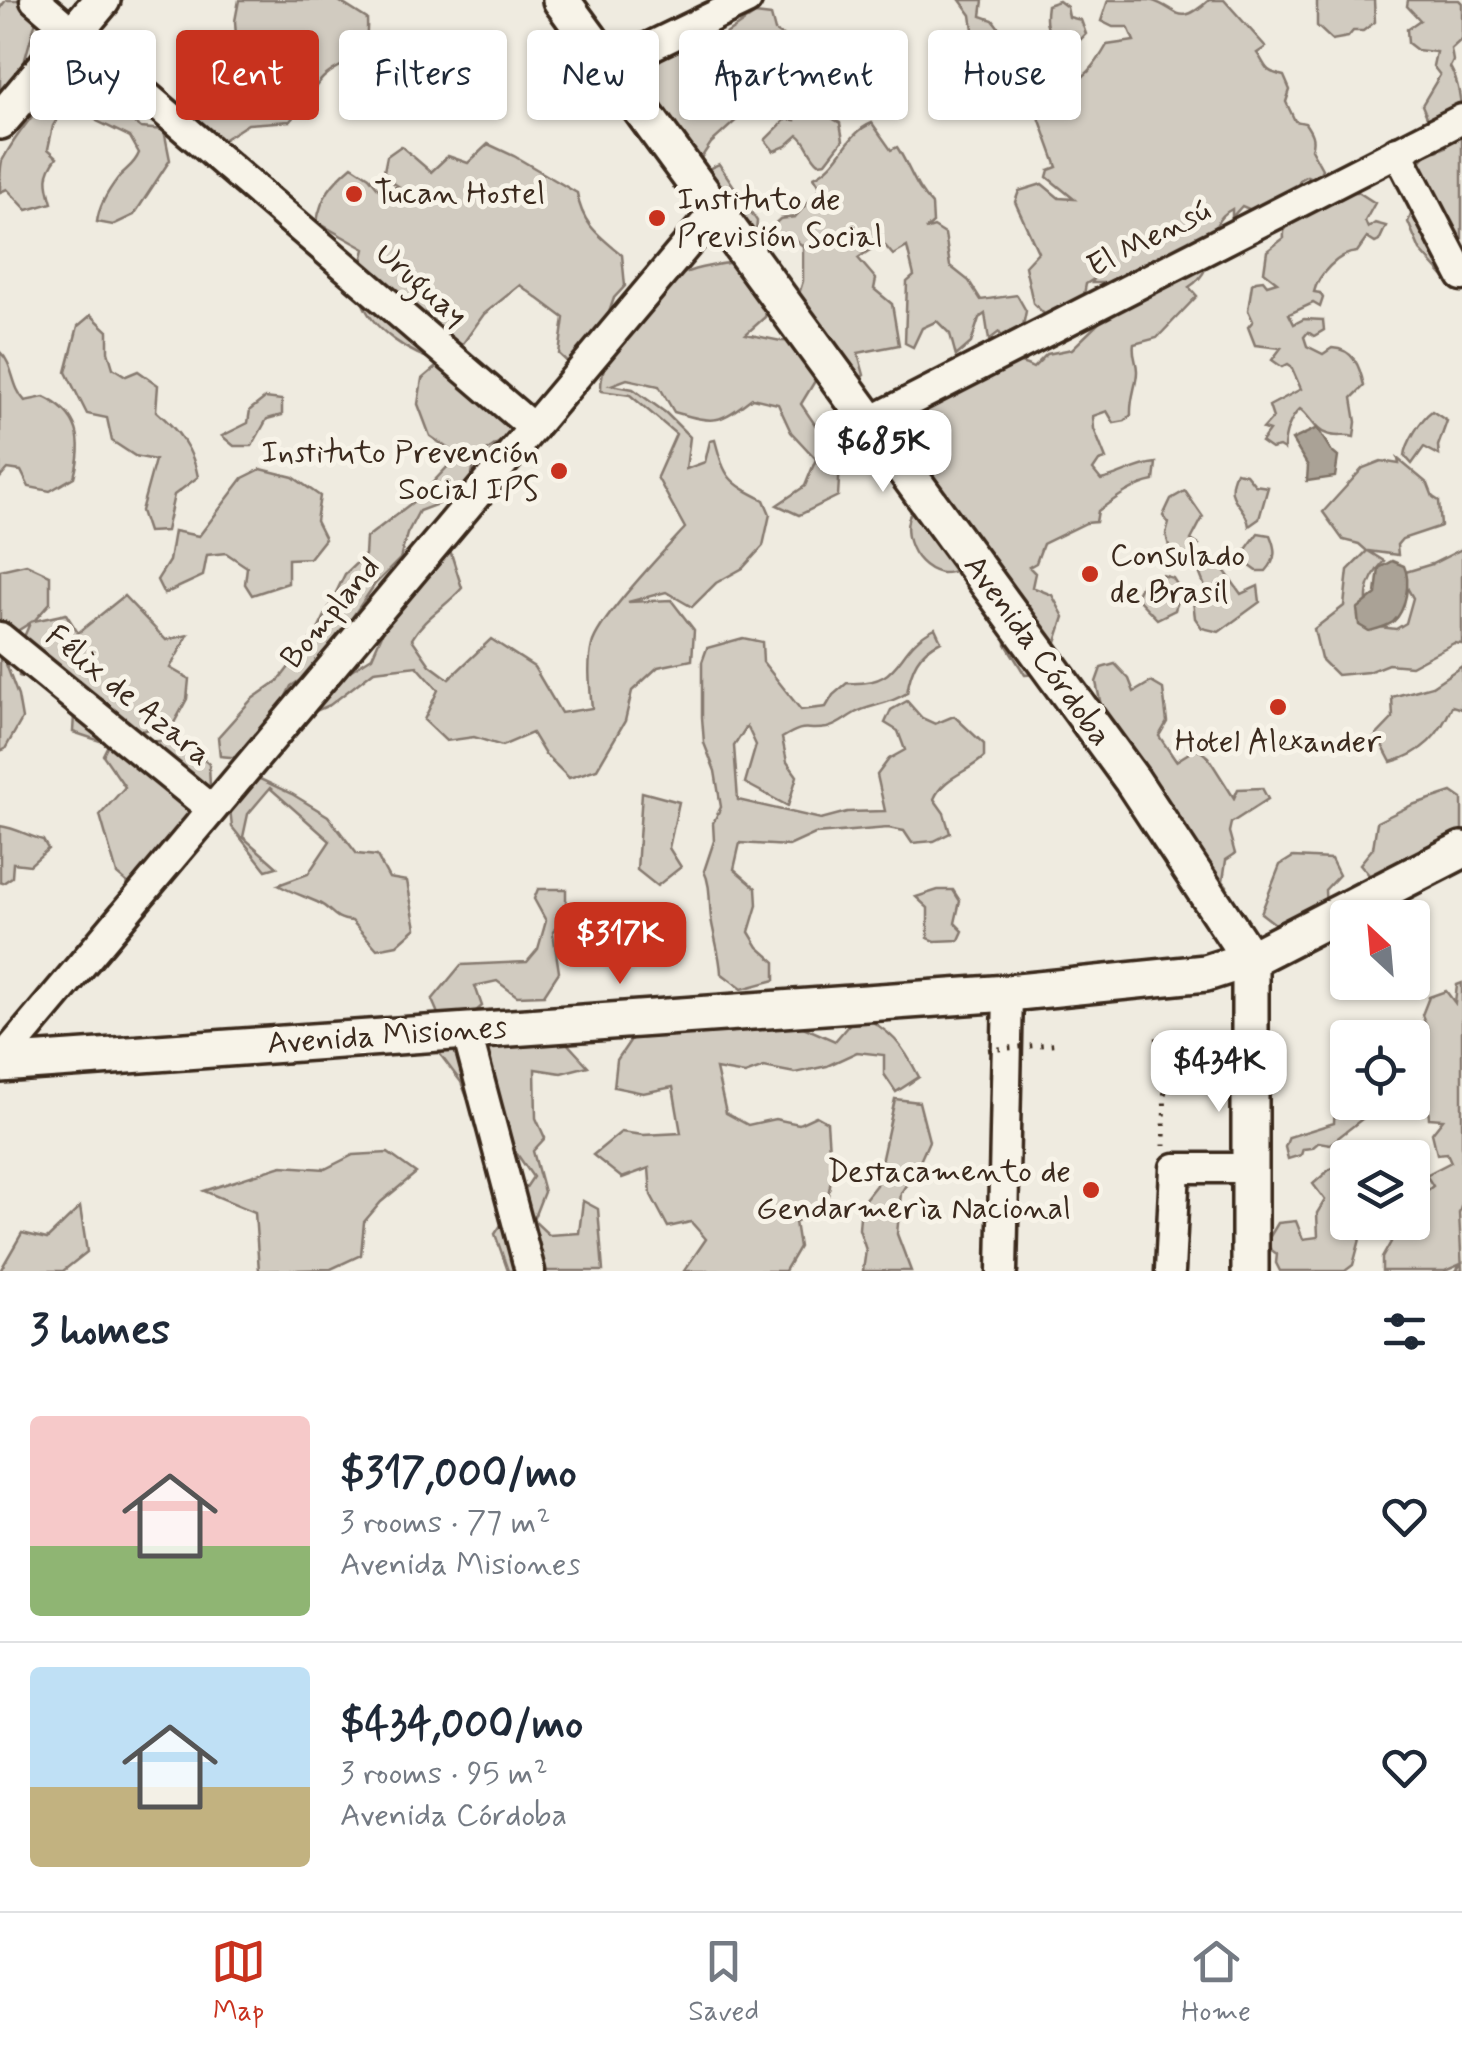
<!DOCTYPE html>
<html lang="en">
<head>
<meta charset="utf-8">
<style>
  :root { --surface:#fff; --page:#f6f6f7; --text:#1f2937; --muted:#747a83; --line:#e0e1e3; --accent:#c8321e }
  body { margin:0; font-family:Mynerve,sans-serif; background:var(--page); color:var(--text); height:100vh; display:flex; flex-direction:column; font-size:38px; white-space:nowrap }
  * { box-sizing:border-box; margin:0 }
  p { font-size:32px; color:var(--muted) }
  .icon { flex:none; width:55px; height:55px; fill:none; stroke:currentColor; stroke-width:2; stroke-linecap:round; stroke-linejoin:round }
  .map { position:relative; height:1271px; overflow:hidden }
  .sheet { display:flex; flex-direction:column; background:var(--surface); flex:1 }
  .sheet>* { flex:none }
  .guide { position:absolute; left:30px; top:30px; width:1402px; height:90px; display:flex; gap:20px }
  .needle { width:65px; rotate:334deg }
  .fabs { position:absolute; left:1330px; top:900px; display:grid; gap:20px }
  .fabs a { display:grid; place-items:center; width:100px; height:100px; border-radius:10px; background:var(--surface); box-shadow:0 2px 8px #0004; font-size:50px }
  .price { position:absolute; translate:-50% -85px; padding:0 22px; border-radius:20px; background:#fff; color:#222; font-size:32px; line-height:65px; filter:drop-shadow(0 2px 5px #0008) }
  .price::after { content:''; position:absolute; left:50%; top:60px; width:30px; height:22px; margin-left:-15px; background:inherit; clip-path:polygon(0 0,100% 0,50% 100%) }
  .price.on { background:var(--accent); color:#fff }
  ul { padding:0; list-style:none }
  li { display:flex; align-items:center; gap:30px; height:250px; padding:0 30px }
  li+li { border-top:2px solid var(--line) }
  li span { display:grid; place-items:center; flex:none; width:280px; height:200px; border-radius:10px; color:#555 }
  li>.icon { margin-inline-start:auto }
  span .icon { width:120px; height:120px; fill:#fffc; stroke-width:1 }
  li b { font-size:42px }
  h2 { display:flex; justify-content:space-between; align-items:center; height:120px; padding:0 30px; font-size:42px }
  .chip { padding:0 35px; border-radius:10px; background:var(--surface); box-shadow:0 2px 8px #0004; font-size:35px; line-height:90px }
  .chip.on { background:var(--accent); color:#fff }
  .tab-bar { display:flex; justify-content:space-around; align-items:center; height:140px; border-top:2px solid var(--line); background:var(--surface); font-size:28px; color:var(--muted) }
  .tab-bar a { display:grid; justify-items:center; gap:5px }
  .tab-bar .on { color:var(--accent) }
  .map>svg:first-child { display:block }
  .green { fill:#d1cbc0; stroke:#867a6f; stroke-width:2.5 }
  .water { fill:#aaa296; stroke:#7e7266; stroke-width:2.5 }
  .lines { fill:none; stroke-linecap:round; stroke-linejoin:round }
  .minor-casing { stroke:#3b2a1e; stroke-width:35 }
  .major-casing { stroke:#3b2a1e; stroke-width:42 }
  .path { stroke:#3b2a1e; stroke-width:5; stroke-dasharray:2.5 8; stroke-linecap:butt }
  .minor { stroke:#f7f3e8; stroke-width:28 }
  .major { stroke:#f7f3e8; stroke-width:35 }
  .path-bridge { stroke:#3b2a1e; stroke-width:5; stroke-dasharray:2.5 8; stroke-linecap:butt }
  .poi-dot { fill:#c8321e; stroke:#f7f3e8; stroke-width:4 }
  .labels { text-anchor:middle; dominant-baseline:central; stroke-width:10; stroke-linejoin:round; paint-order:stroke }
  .poi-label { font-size:32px; fill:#3b2a1e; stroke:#f7f3e8; text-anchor:start }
  .street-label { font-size:32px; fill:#3b2a1e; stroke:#f7f3e8 }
</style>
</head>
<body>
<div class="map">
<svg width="1462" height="1271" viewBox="0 0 1462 1271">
  <rect width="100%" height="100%" fill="#efebe0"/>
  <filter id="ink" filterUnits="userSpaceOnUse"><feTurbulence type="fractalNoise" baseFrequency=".01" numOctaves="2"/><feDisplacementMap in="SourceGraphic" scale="20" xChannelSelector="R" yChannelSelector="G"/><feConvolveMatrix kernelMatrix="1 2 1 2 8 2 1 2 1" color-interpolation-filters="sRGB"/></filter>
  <g filter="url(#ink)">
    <!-- green -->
    <g class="green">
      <path d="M6 0H39L32 7 21 5 37 17 25 59 28 87 0 113V8Z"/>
      <path d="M239 0H337L367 19C369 70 350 54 324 77 315 85 301 109 290 121L248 124 209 149 194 144 195 119 188 99 204 78 237 52 235 21Z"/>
      <path d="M960 0H983L981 16 993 20 1015 50 1000 53 999 67 976 51 971 15Z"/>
      <path d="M1108 0C1120 0 1138 0 1150 0 1179 8 1177 29 1209 0H1224L1266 47 1257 53C1268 68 1263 71 1284 76L1290 90 1286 102 1295 121 1305 123C1311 132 1315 138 1311 149L1322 169 1316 180 1307 176 1300 180 1296 192 1251 210 1242 206 1232 217V209C1199 226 1224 265 1189 287L1197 296 1157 338 1134 344C1132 355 1137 361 1137 371 1137 385 1130 397 1131 415L1125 421 1114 423 1107 411 1093 416 1094 429 1106 459 1099 461 1093 470 1101 480C1121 476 1135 465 1156 463L1154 481C1133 485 1116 498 1098 511L1096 522 1086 523 1043 544 1036 563 1029 567 1035 573 1032 587 1052 595 1064 617C1057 637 1050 675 1025 675L1006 644 1005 625 965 567C957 570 949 574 941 573 909 566 895 520 920 501L912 452 904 437 905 418C940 393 989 343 1033 368L1047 354 1072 349 1102 320 1108 311 1113 283H1092L1094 279 1086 284 1082 305 1063 333 1033 303 1025 266 1038 252 1015 202 1019 191 1042 184 1059 198 1074 199 1047 177 1049 170 1057 167 1036 109 1025 103 1023 90C1043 79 1042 87 1061 86 1083 85 1098 61 1107 45L1134 41 1128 27H1113L1101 21Z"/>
      <path d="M1317 0H1374L1375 22 1363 31H1353L1348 37 1332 40 1317 26Z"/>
      <path d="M1408 0H1459L1462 3V39L1451 49 1453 61 1450 67C1460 84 1462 107 1462 127L1430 124 1422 105 1440 75 1433 66 1436 52 1417 50 1408 43 1407 29 1420 20 1407 6Z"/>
      <path d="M1059 1 1067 7 1069 17 1081 20 1086 34 1074 46 1075 58 1070 62H1059L1060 53 1067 48C1050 30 1043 33 1047 5Z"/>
      <path d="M755 14 771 16 775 31 790 41 805 62H794L786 76 743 91 732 76 740 61H754L742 50 699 73 702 87 716 104 740 106 741 116 711 143 701 158 702 167C678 136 649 110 649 69 677 50 686 23 723 36Z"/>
      <path d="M565 25 603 73C592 96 585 106 560 114L553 100 542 89C542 61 542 43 565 25Z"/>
      <path d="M64 80 84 86 141 128 164 130 170 160 134 215 113 225 97 222C99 205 108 191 118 178 126 168 134 166 139 153L130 137 97 121 88 106 62 111 53 126 48 149 57 157C44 174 46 183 52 203L27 210 7 189 0 192C0 183 0 169 2 161 18 131 40 106 64 80Z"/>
      <path d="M805 102 840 123 843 140 826 162 819 163C809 155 807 141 798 135L786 146 774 151 765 140 786 119 795 120V110Z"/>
      <path d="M872 123 891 150 897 147C910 167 915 188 932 205L933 223 925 230 934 227 945 234 950 266 969 281 981 300 1017 295 1026 311 1021 336 1005 342 999 332 989 340 985 314 979 318 971 343 956 356 950 334 937 321 922 328 913 347 905 343 907 282 914 276 907 247 893 255 882 242 858 258 876 279 874 289 892 304 899 345 858 353 864 375 854 384 843 386 824 370 815 347 818 336 795 307 803 281V246L788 234 747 253V244L728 227 721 202 712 196 699 173 719 164 757 221 755 242 780 219 795 217 821 188 814 177C841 165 845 134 872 123Z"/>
      <path d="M1462 134V284L1460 273 1445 278 1420 250 1408 222 1419 195 1409 174 1426 155 1446 147 1450 138Z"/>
      <path d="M488 144 514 156 577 193C582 224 598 235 622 255L625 286 614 298 605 324 574 368 559 354 564 318 520 285 484 314 457 352 493 394 513 434C487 449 468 460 470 492L419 511 407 534 400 559 375 584 317 669 291 686 284 700 304 681 337 679 372 657 382 634 385 603 425 555 450 550 462 588C446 607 424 617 412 639L430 665 449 679 491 639 534 667 561 713 592 708C590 687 587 666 592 645 597 621 665 550 685 528L657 477 676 434 630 395 601 391C601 353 617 354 638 328 647 316 650 297 661 287 682 268 715 265 741 261L772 288 765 317 746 334 781 341 811 342 821 371 801 404 820 432 841 448 838 496 799 515 777 505 805 486 816 459 791 432 778 404 752 398C718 424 716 424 674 412L659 386 627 379 611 385 633 389 666 413 690 437 686 469 705 462 710 441 715 440C725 478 728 482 764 500L770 514 763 546 743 568 716 583 692 607 666 592 628 602 671 600 694 630 692 660 658 667 632 691 625 721 597 769 569 778 544 753 532 733 502 746 474 737 446 741 424 720 438 690 417 666 374 671 330 705 306 715 287 743 273 736 241 758 220 756 218 737 252 699 279 680 319 628 345 574 365 555 366 538 418 498 450 464V450L430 436 418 404 422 379 442 362C412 356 370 329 361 298 356 282 361 265 365 249L317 222C321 196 333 182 352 166L369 177 382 193 398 186 383 176 387 156 401 146 431 172 448 156 468 163Z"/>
      <path d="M1310 192H1358L1375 203 1365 221 1368 228 1375 223 1386 226 1379 241 1375 243 1367 238 1357 252C1338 253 1318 275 1314 292L1320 293 1323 298 1320 307 1313 303 1289 314 1294 324 1304 319 1323 320 1324 330 1314 336 1308 332 1304 337 1307 346 1323 354 1332 348C1354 349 1360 367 1364 386L1352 398 1356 422 1354 437C1344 434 1336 438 1327 434 1314 430 1310 416 1300 409 1290 418 1284 435 1284 450L1279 447 1271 449 1261 442 1269 431 1263 429 1273 418 1269 406 1301 389 1291 366 1288 364 1282 367 1272 360 1281 348 1255 345 1248 327 1253 321 1248 310 1252 284 1256 281 1263 280 1267 285 1277 282 1264 272 1267 251 1284 238C1282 220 1299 205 1310 192Z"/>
      <path d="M91 315 108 331V351L113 368 126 376 138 371 158 385 156 411C178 430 193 449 198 477L174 495 166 531 148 532 141 511 155 460 135 456 112 441 107 418 87 414 66 372 78 326Z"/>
      <path d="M0 352C14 364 11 387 25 401L44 397C80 414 84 441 74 477L50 491 29 487 21 471 8 469 0 478Z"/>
      <path d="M265 398 282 400V415L267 419 252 446H234L222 436 248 423 250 410Z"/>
      <path d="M1432 411 1447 421 1438 446 1439 455 1424 447 1412 464 1405 456C1406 443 1421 419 1432 411Z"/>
      <path d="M1398 459 1428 484 1433 497 1439 501 1441 526 1402 539 1397 545 1398 555 1368 551 1384 561C1365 582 1363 599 1372 626L1396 629 1406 623 1413 598 1399 574 1432 564 1462 549V644L1454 643 1411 666 1388 664 1368 672 1337 675 1321 659 1314 629 1344 606 1348 570 1367 551 1359 544 1343 540 1323 512 1363 468 1381 461 1399 464Z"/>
      <path d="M261 469 293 477 320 496 316 521 325 539 310 558 288 559V583L252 595 245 584 247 567 226 553 207 555 203 576 164 594 157 580 169 561 174 531 199 536 243 478Z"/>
      <path d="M1236 472 1246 474 1255 485 1268 487 1259 519 1249 526C1246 503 1222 502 1236 472Z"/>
      <path d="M1185 491 1203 517 1191 540 1199 545 1195 549 1197 562 1189 564 1170 551 1166 534 1169 523 1163 516 1171 499Z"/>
      <path d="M1258 533 1270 535C1276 549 1277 559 1266 571H1257L1246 563 1244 552Z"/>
      <path d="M1206 560 1222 567 1241 594 1258 586 1260 602 1219 632 1202 628 1195 618 1193 601 1205 587 1197 567Z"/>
      <path d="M26 564 50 575V603L34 621 66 614 78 633 124 596 166 640 188 635 170 668 189 679 187 699 174 723 100 741 73 732 75 698 43 683 19 676 18 651 30 623 14 633 0 637V570Z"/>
      <path d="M1162 575 1173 578 1181 591 1175 610 1157 619 1136 597 1142 584Z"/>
      <path d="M935 628 941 641C918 652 911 668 907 693 887 706 870 704 855 713 844 719 840 725 827 728 803 732 808 722 782 738L787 762 797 776 788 806 745 783 756 745 747 726 734 746 738 800 821 819 847 812 885 811 877 775 889 759 905 750 898 731 885 723 891 710 907 701 922 718 935 724 954 716 984 744V757C967 773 943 777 934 799L944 813 950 833 934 841 912 843 904 831 888 828 815 834 789 846 740 843 734 869 756 888 757 905 749 932 758 947 775 962V980L742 989 721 973C720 954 714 937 711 918 709 902 711 885 704 871L714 841 713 823 721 807 715 771 704 743 702 717V662L707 648 743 638 762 642 763 662 801 710 826 707 833 695 847 683C906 686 892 649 935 628Z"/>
      <path d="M0 648 18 696 22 719 5 749 0 751Z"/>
      <path d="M1115 664 1129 679 1134 692 1151 682 1163 689 1167 722 1159 736 1176 761 1197 748 1208 757 1234 798 1238 789 1262 788 1268 799 1231 823 1229 832 1235 854 1226 860 1223 881 1227 886 1226 896 1102 710 1096 682 1101 668Z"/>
      <path d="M1462 666V709L1452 706C1440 735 1422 754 1391 762L1381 743 1372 740 1393 718 1392 697 1432 686Z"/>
      <path d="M162 741 186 744 209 764 211 809 177 830 170 859 130 885 117 874 100 815 125 787 103 755 109 743Z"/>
      <path d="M243 771 292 794 328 816 357 854 377 856 389 878 407 881 416 928 397 945 377 949 352 921C331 919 333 909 317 902 303 896 291 892 278 885L308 874 330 841 270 788 248 814 243 837 277 867 266 870 232 827 228 790Z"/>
      <path d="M642 792 679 802 669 848 681 867 657 886 637 870Z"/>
      <path d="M1452 792 1462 799V847L1380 888 1360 864 1373 848 1377 822 1412 805Z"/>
      <path d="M0 826C16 828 28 836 43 840L48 849 30 865 13 863 12 877 3 883 0 882Z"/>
      <path d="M1293 857 1331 859 1339 875 1325 890 1326 911 1283 930 1261 913 1280 865Z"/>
      <path d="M538 889H566V909L553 932 559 972 544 995 517 996 497 981 475 986 482 1006 463 1022 442 1023 432 1000 461 965 527 962 538 949 546 921 534 899Z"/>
      <path d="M938 890H953L960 901 955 923 963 931 959 940 935 941 928 938V908L916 897Z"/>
      <path d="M1462 983V1204L1459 1213 1462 1271H1456L1461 1264 1445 1271H1382V1258L1391 1242 1379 1223 1412 1222 1413 1201 1433 1186 1426 1175 1451 1162 1447 1153 1437 1154 1432 1133 1443 1119 1429 1118 1428 1109H1416L1412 1103V1038L1379 1037 1390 1026 1428 1029 1422 1015 1429 997 1446 991 1455 1003 1457 985Z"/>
      <path d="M858 1014C891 1030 903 1045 919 1077L896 1092 884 1074V1055L857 1052 827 1066 795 1073 764 1067 745 1074 716 1069 726 1113 748 1125 775 1119 799 1124 816 1116 827 1122 831 1180 826 1206 795 1222 799 1247 785 1271H684L706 1239 691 1222 668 1227 651 1195 649 1168 622 1178 593 1155 621 1132 643 1135 681 1133 673 1087 643 1093 614 1087 617 1060 634 1035 785 1019 835 1041Z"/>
      <path d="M488 1029 564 1040 588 1066 561 1073 535 1069 536 1118 545 1138 533 1151 544 1192 533 1220 549 1235 579 1233 583 1201 598 1209 603 1271H508L495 1234 533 1177 508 1141 477 1122 461 1082 439 1053Z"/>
      <path d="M1347 1065 1348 1102 1395 1103 1377 1117 1371 1112 1330 1144 1319 1142 1312 1148 1303 1149 1301 1155 1288 1159 1285 1147 1289 1137 1334 1123 1336 1083Z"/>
      <path d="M895 1099 919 1102 929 1141 917 1168 901 1193 897 1234 911 1271H863L866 1250 859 1229 861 1204 876 1185Z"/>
      <path d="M388 1153 416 1173 381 1202 364 1222 361 1255 331 1269 259 1271 255 1212 204 1191 282 1166 325 1169 353 1155Z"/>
      <path d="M1343 1165 1347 1170 1348 1222 1371 1224 1362 1232 1353 1265 1345 1271H1280L1276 1263 1277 1254 1270 1249 1269 1238 1278 1223 1296 1221 1303 1239 1318 1237 1317 1213 1325 1200 1313 1184 1330 1169Z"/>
      <path d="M80 1207 87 1252 63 1271H0L22 1233 47 1239Z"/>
    </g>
    <!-- water -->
    <g class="water">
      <path d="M1317 428 1332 452 1338 457 1335 477 1307 481 1308 466 1292 440Z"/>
      <path d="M1392 561 1404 566C1411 581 1406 611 1393 622 1386 627 1377 629 1369 631L1359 625 1357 609 1376 594 1379 568Z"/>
    </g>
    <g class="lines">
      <defs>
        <g id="minor">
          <path d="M35 0 533 428"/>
          <path d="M610 66 747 0"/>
          <path d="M1397 151 1462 276"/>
          <path d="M869 422 1462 119"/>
          <path d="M0 637 211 809"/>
          <path d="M466 1030 530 1271"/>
          <path d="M0 1062 716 210"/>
          <path d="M1002 1271 1008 993"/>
          <path d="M1170 1271 1175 1168H1252"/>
        </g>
        <g id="major">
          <path d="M561 0 1132 780 1250 959V1271"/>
          <path d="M0 121 102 0"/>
          <path d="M0 1064 1008 993 1206 973 1250 959 1462 850"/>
        </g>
      </defs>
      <!-- minor casing -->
      <use href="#minor" class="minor-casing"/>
      <!-- major casing -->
      <use href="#major" class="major-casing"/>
      <!-- path -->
      <path class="path" d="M1155 1040 1165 1039 1164 1146"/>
      <!-- minor -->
      <use href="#minor" class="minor"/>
      <!-- major -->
      <use href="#major" class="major"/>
      <!-- path-bridge -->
      <path class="path-bridge" d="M988 1050 1060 1043"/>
    </g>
  </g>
  <!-- markers -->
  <g class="poi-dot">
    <circle cx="354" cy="194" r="10"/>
    <circle cx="657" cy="218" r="10"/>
    <circle cx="559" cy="471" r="10"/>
    <circle cx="1090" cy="574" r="10"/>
    <circle cx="1278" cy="707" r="10"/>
    <circle cx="1091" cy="1190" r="10"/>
  </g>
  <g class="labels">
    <!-- poi labels -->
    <g class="poi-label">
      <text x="374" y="194">Tucan Hostel</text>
      <text x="677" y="200">Instituto de<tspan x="677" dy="37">Previsión Social</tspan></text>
      <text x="539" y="453" text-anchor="end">Instituto Prevención<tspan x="539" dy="37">Social IPS</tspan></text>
      <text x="1110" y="556">Consulado<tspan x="1110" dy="37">de Brasil</tspan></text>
      <text x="1278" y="742" text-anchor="middle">Hotel Alexander</text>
      <text x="1071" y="1172" text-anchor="end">Destacamento de<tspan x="1071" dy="37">Gendarmerìa Nacional</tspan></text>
    </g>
    <!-- street labels -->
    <g class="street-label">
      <text transform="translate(1149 239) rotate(-27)">El Mensú</text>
      <text transform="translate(421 285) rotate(41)">Uruguay</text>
      <text transform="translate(331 613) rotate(-50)">Bompland</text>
      <text transform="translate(1037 651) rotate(54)">Avenida Córdoba</text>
      <text transform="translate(128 696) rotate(39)">Félix de Azara</text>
      <text transform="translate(387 1036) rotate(-4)">Avenida Misiones</text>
    </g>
  </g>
</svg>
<div class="fabs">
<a><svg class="needle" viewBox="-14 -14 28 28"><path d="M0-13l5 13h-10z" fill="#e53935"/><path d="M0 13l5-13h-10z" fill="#747a83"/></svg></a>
<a><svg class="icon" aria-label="locate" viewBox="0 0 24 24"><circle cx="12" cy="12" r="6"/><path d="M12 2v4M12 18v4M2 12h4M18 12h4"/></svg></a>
<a><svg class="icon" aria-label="layers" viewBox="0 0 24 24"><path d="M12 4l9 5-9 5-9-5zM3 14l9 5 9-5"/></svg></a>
</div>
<b class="price" style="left:883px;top:495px">$685K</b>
<b class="price on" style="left:620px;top:987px">$317K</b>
<b class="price" style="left:1219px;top:1115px">$434K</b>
<div class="guide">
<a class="chip">Buy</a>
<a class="chip on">Rent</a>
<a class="chip">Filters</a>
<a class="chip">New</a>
<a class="chip">Apartment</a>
<a class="chip">House</a>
</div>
</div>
<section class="sheet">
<h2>3 homes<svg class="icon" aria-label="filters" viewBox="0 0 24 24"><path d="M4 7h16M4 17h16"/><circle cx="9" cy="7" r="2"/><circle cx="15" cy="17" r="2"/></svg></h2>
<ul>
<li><span style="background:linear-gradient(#f6c9c9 65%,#8fb573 0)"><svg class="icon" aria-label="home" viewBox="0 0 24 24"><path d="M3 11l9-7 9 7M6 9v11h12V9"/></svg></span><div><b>$317,000/mo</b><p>3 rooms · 77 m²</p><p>Avenida Misiones</p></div><svg class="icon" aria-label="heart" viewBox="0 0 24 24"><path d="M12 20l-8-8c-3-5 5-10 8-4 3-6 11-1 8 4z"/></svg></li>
<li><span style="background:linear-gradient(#bfe0f5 60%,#c2b280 0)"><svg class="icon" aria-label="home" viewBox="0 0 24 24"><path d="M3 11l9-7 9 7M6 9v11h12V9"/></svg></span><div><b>$434,000/mo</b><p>3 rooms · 95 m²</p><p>Avenida Córdoba</p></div><svg class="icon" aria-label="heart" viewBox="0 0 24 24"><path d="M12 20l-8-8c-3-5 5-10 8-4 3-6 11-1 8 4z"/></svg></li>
</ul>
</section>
<nav class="tab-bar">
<a class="on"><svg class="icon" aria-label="map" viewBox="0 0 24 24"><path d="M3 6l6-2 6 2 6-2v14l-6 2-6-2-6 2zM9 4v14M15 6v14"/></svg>Map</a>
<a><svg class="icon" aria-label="saved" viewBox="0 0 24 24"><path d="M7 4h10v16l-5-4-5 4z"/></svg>Saved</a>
<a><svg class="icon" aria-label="home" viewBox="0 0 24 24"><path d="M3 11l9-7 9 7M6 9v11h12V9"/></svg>Home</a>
</nav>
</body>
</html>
